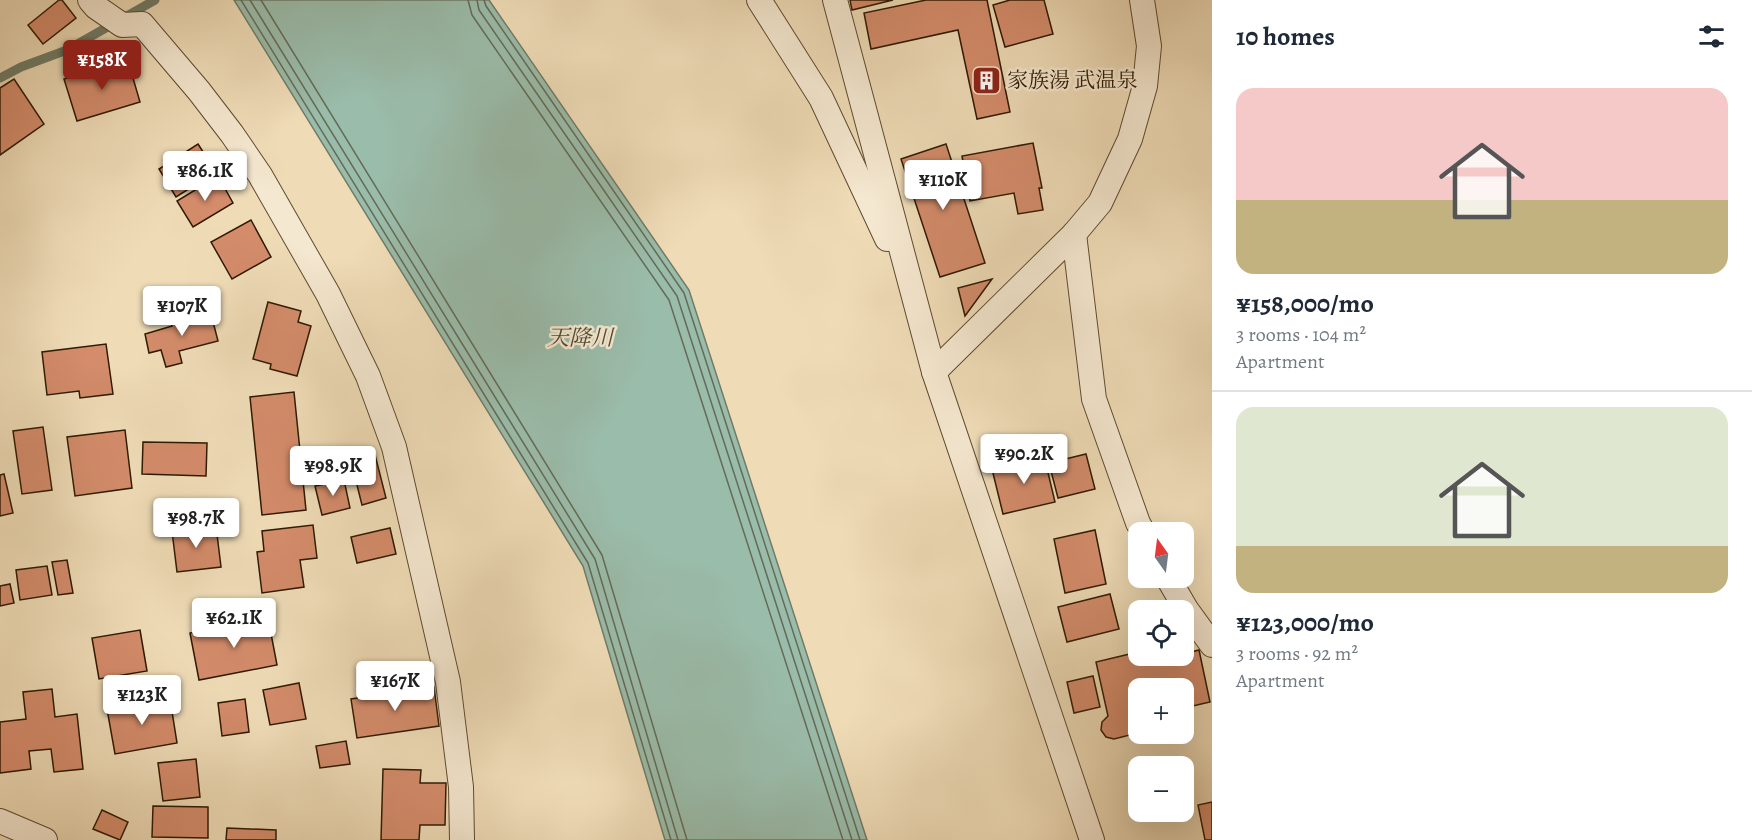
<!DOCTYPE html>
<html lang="en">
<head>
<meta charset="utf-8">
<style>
  :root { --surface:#fff; --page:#f6f6f7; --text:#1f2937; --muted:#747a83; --line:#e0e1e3; --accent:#8f2418 }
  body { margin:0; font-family:Alegreya,"Noto Serif JP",serif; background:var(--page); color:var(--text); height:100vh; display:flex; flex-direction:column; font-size:22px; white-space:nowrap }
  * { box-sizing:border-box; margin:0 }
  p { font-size:20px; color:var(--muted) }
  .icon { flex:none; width:33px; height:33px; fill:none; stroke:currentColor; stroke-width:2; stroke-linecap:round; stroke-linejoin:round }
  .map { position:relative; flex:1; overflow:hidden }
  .drawer { display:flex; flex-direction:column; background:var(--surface); width:540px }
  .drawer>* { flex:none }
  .needle { width:39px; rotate:346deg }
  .buttons { position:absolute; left:1128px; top:522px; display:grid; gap:12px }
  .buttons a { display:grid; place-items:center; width:66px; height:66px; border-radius:12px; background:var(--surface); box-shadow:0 6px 24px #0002; font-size:30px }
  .price { position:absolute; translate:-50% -51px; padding:0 14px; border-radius:6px; background:#fff; color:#222; font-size:20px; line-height:39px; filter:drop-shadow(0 2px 3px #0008) }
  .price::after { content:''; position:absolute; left:50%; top:36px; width:18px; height:14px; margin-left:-9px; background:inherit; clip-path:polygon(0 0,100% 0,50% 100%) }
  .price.active { background:var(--accent); color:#fff }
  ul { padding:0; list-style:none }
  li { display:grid; align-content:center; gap:12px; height:318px; padding:0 24px }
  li+li { border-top:2px solid var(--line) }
  li span { display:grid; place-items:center; height:186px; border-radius:18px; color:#555 }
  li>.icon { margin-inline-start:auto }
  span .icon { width:108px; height:108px; fill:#fffc; stroke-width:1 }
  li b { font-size:26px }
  h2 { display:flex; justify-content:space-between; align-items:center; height:72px; padding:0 24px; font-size:26px }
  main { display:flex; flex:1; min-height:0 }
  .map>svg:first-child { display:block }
  .water { fill:#9abcaa; stroke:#6f7b67; stroke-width:1.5 }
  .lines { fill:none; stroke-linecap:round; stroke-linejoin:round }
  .shore { stroke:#646b56; stroke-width:1.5 }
  .stream { stroke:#6f7b67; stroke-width:9 }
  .building { fill:#d48c6b; stroke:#2e1a02; stroke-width:1.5 }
  .street-casing { stroke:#5e4a2f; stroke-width:26 }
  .street { stroke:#f5e8d0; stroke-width:24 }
  .labels { text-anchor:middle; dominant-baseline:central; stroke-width:5; stroke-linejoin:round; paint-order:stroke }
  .poi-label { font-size:21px; fill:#2e1a02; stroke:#f5e8d0; text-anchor:start }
  .water-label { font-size:22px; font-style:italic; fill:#4e4b34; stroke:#f5e8d0 }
</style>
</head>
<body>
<main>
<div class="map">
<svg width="1212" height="840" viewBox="0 0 1212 840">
  <rect width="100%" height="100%" fill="#efdcb7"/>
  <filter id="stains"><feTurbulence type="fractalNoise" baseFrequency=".00333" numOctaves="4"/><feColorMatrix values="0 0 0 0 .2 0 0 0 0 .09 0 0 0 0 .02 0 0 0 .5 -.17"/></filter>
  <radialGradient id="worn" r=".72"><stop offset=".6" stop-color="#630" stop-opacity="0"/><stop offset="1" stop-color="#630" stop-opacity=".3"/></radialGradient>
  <!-- water -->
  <path class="water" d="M234 0H489L689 290 867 840H665L583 566Z"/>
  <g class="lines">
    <!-- shore -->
    <g class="shore">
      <path d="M241 0 588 563 671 840"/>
      <path d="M250 0 595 559 678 840"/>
      <path d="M261 0 602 555 687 840"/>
      <path d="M468 0 472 15 669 300 843 840"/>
      <path d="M477 0 479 10 677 296 852 840"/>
      <path d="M484 0 486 6 684 293 860 840"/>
    </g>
    <!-- stream -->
    <path class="stream" d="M0 78 21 67 67 50 155 0"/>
  </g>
  <!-- building -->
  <g class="building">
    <path d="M59 0H62L76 18 43 44 28 25Z"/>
    <path d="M850 0H893L852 10Z"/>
    <path d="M926 0H987L1010 112 977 119 958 30 871 49 864 13Z"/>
    <path d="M1010 0H1044L1053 34 1005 47 993 5Z"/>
    <path d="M128 61 140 102 77 121 64 79Z"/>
    <path d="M14 79 44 124 0 155V88Z"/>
    <path d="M1033 143 1042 188H1039L1043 210 1018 214 1014 193 970 201 962 156Z"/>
    <path d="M198 144 216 172 176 197 159 169Z"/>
    <path d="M946 144 985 263 940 277 901 159Z"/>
    <path d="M218 176 233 203 193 227 177 201Z"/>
    <path d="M251 220 271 257 232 279 211 242Z"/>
    <path d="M992 279 965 316 958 288Z"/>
    <path d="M268 302 301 311 298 322 311 326 297 376 270 369 271 364 253 359Z"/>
    <path d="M210 310 218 341 179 351 182 363 166 367 161 350 149 353 145 334 172 326 170 321Z"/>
    <path d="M106 344 113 394 80 398 79 391 47 395 42 352Z"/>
    <path d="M294 392 306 510 262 515 250 397Z"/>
    <path d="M43 427 52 490 22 494 13 431Z"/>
    <path d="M125 430 132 488 75 496 67 437Z"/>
    <path d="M143 442 207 443 206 476 142 474Z"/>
    <path d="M1086 454 1095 489 1058 498 1049 463Z"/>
    <path d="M375 455 386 498 362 505 351 461Z"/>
    <path d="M1044 456 1055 502 1003 514 992 469Z"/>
    <path d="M4 474 13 513 0 516V475Z"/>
    <path d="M344 480 350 508 322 515 315 486Z"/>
    <path d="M313 525 317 558 300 560 304 587 262 593 257 552 264 551 262 531Z"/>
    <path d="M216 526 221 567 177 572 172 531Z"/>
    <path d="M390 528 396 554 357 563 351 537Z"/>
    <path d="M1095 530 1106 584 1065 593 1054 539Z"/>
    <path d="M67 560 73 593 58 595 52 562Z"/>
    <path d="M47 566 52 595 20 600 16 570Z"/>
    <path d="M10 584 14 603 0 606V586Z"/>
    <path d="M1110 594 1119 629 1067 642 1058 607Z"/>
    <path d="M268 618 277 665 199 680 190 633Z"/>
    <path d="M140 630 147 671 99 679 92 638Z"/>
    <path d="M1184 642 1187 653 1199 650 1210 702 1184 708V688H1138V733L1114 739 1106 737 1101 730 1102 722 1108 716 1096 662 1138 652V656H1184Z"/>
    <path d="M1093 676 1100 707 1074 713 1067 682Z"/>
    <path d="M299 683 306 719 270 725 263 690Z"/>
    <path d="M434 687 439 726 357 738 351 699Z"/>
    <path d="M52 689 55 717 77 714 83 769 54 772 51 749 29 751 31 769 0 773V722L26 719 23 692Z"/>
    <path d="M170 699 177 743 115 754 107 709Z"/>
    <path d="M245 699 249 732 222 736 218 703Z"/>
    <path d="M346 741 350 764 320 768 316 746Z"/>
    <path d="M196 759 200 797 163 801 158 763Z"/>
    <path d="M383 769 421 770 420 783H446L445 825H420L419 840H381Z"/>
    <path d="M1212 802V840H1205L1198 805Z"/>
    <path d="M153 806 208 807V838L152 837Z"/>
    <path d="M102 810 128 822 120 840 93 829Z"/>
    <path d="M227 828 276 830V840H226Z"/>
  </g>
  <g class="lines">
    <defs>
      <g id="street">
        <path d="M90 0 96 7 122 25 142 24 199 91 232 134 260 175 328 294 368 376 394 447 448 682 461 787 462 840"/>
        <path d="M759 0 821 98 887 239"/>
        <path d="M835 0 934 372 1092 840"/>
        <path d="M1074 234 1094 399 1138 523 1143 532"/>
        <path d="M934 372 1074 234 1100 203 1130 139 1145 86 1149 46 1142 0"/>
        <path d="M1168 578 1186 609 1212 645"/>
        <path d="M0 821 45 840"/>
      </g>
    </defs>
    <!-- street casing -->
    <use href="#street" class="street-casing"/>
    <!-- street -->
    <use href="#street" class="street"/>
  </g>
  <!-- icons -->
  <defs>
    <symbol id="building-square" viewBox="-11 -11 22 22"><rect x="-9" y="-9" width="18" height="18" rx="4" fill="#8f2418" stroke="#f5e8d0"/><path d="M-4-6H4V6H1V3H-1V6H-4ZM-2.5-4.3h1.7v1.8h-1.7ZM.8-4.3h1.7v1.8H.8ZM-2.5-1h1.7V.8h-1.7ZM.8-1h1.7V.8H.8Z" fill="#fff"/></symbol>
  </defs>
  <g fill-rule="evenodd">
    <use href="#building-square" x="970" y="64" width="33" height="33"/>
  </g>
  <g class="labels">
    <!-- poi labels -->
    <g class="poi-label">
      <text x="1007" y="80">家族湯 武温泉</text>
    </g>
    <!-- water labels -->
    <g class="water-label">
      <text x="580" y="338">天降川</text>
    </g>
  </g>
  <rect width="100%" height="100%" filter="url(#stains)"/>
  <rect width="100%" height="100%" fill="url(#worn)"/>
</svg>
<div class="buttons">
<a><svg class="needle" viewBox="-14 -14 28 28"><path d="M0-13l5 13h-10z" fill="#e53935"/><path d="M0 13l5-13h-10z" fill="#747a83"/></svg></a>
<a><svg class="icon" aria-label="locate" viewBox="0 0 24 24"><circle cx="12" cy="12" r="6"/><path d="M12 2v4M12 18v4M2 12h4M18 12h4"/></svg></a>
<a>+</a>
<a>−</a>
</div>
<b class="price active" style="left:102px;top:91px">¥158K</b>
<b class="price" style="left:205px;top:202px">¥86.1K</b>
<b class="price" style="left:943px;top:211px">¥110K</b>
<b class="price" style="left:182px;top:337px">¥107K</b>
<b class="price" style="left:1024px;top:485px">¥90.2K</b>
<b class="price" style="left:333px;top:497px">¥98.9K</b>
<b class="price" style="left:196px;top:549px">¥98.7K</b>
<b class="price" style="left:234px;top:649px">¥62.1K</b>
<b class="price" style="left:395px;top:712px">¥167K</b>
<b class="price" style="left:142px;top:726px">¥123K</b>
</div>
<section class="drawer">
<h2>10 homes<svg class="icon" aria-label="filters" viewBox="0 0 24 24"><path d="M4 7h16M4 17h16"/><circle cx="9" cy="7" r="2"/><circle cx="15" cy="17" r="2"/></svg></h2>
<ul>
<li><span style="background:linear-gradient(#f6c9c9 60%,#c2b280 0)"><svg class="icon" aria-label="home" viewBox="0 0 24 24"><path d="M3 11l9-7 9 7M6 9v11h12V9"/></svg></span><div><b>¥158,000/mo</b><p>3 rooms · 104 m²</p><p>Apartment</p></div></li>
<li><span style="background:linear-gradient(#dfe7d0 75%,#c2b280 0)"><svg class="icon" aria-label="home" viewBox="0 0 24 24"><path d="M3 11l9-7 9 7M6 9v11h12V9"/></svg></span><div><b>¥123,000/mo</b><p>3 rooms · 92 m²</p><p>Apartment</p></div></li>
</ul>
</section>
</main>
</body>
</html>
